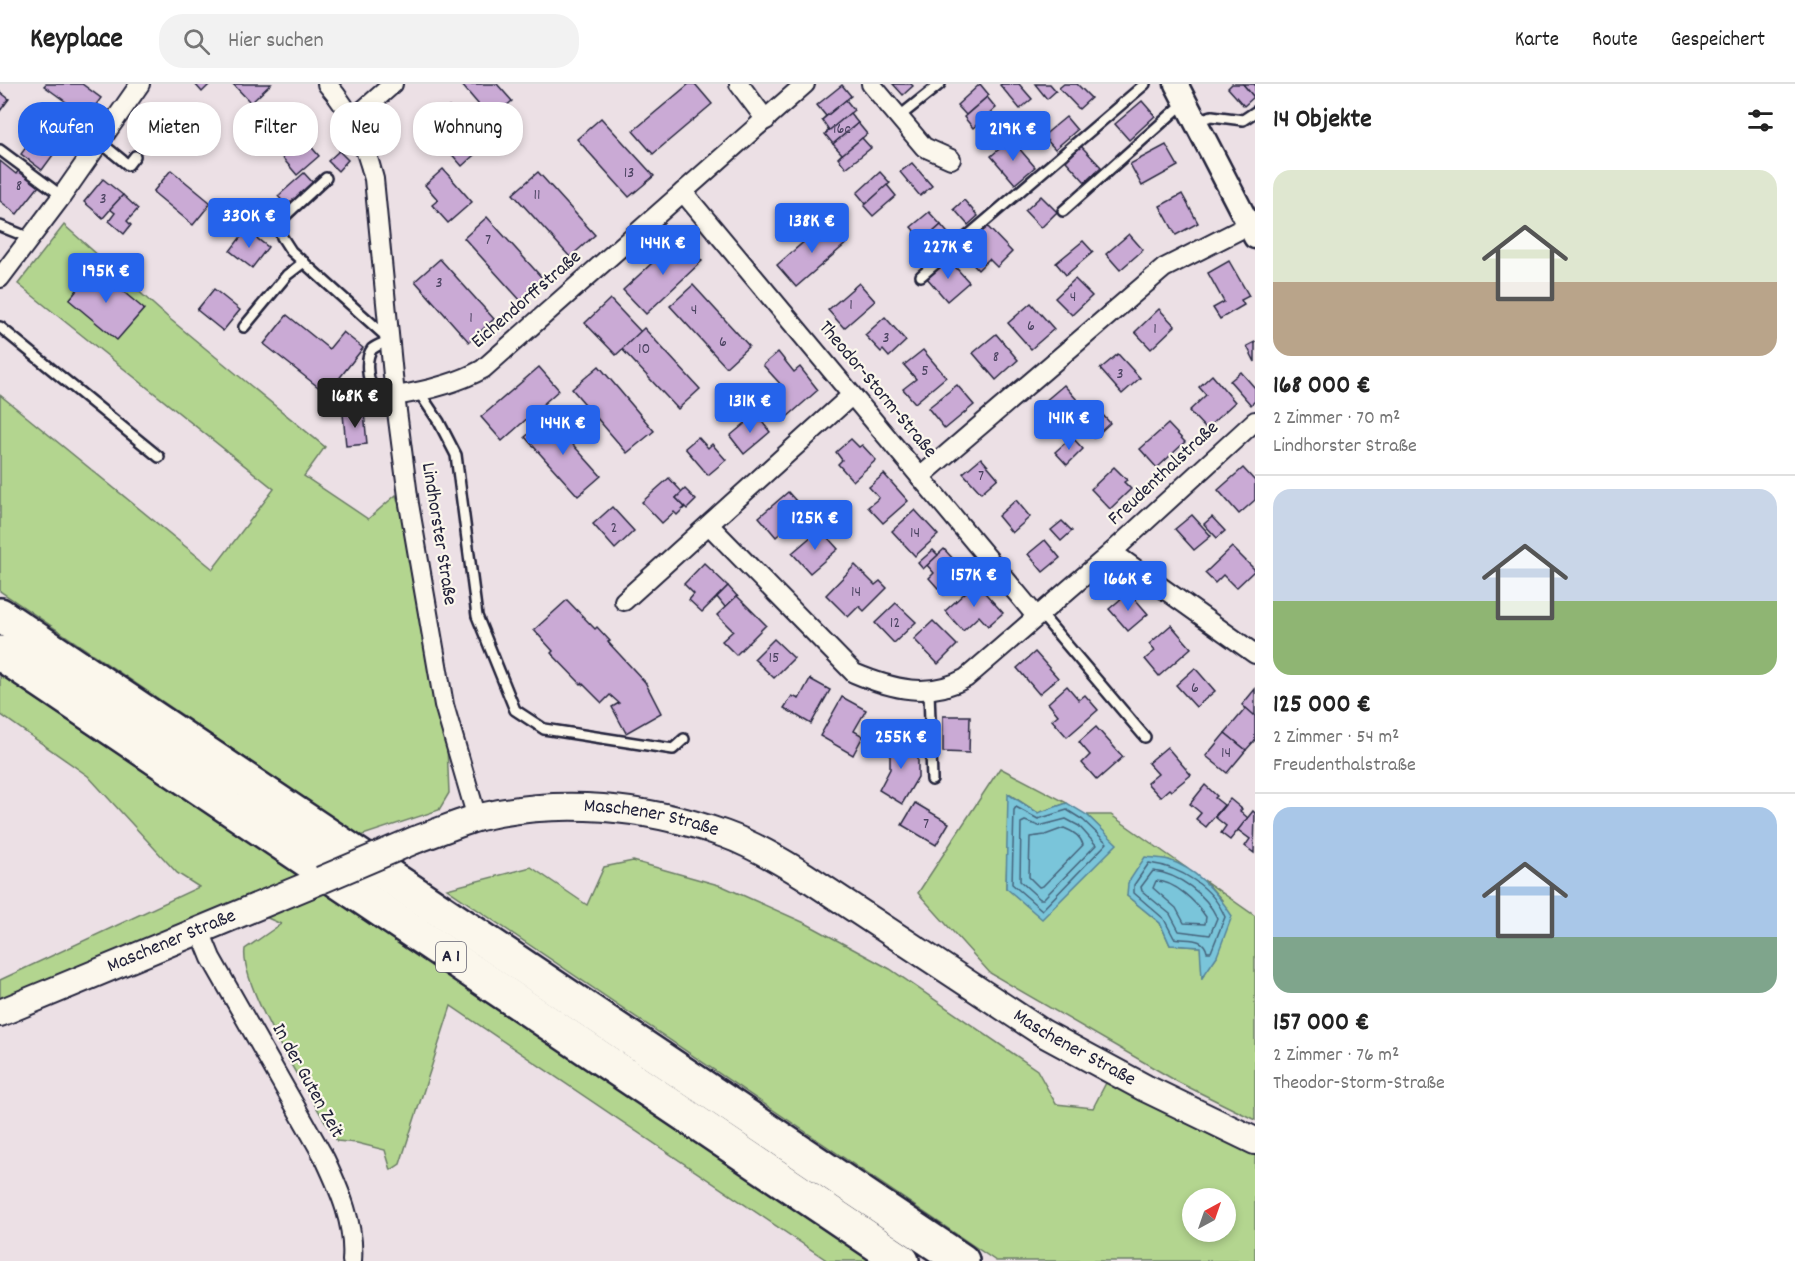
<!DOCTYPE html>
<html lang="de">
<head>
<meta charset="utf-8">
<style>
  :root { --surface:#fff; --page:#f2f2f2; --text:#222; --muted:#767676; --line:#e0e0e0; --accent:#2563eb }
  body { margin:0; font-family:Dekko,sans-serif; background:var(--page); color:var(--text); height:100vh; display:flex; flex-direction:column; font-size:22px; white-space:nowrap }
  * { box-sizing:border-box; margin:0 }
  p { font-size:20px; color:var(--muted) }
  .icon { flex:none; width:33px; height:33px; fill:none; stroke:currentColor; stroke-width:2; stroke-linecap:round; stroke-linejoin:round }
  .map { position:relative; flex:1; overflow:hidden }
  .panel { display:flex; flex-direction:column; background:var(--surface); width:540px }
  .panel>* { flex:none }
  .banner { position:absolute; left:18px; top:18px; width:570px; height:54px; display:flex; gap:12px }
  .needle { width:39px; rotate:40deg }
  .tools { position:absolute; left:1182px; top:1104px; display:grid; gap:12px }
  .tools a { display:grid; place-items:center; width:54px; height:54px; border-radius:50%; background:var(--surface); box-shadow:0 3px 9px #0003; font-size:30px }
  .price { position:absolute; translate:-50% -51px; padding:0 14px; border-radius:6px; background:var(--accent); color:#fff; font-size:20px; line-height:39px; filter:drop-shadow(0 2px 3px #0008) }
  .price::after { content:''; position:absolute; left:50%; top:36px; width:18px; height:14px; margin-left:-9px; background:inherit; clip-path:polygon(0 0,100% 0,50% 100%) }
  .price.current { background:#222; color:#fff }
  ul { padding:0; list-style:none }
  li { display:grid; align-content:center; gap:12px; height:318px; padding:0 18px }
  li+li { border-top:2px solid var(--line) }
  li span { display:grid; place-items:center; height:186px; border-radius:18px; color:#555 }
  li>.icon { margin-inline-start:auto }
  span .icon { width:108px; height:108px; fill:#fffc; stroke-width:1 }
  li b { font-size:26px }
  h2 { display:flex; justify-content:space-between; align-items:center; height:72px; padding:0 18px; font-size:26px }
  .tag { padding:0 21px; border-radius:24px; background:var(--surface); box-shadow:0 3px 9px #0003; font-size:21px; line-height:54px }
  .tag.current { background:var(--accent); color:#fff }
  header { display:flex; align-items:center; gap:36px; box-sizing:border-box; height:84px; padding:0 30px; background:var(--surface); border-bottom:2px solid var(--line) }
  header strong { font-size:28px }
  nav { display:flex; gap:33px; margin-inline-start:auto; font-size:21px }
  .search { width:420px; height:54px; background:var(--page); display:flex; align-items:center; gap:15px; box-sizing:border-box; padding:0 21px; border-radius:24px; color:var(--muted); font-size:22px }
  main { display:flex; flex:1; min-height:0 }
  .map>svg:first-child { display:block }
  .green { fill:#b3d58f; stroke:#6a7c65; stroke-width:1.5; fill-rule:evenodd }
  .water { fill:#7ac5da; stroke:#57849a; stroke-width:1.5 }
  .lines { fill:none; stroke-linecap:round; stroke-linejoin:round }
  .shore { stroke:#45637b; stroke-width:1.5 }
  .building { fill:#caaad5; stroke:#22223b; stroke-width:1.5 }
  .service-casing { stroke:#22223b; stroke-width:14 }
  .minor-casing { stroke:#22223b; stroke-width:22 }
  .tertiary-casing { stroke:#22223b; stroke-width:27 }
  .secondary-casing { stroke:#22223b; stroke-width:30 }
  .motorway-casing { stroke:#22223b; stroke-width:38 }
  .service { stroke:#fbf7ec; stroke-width:9 }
  .minor { stroke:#fbf7ec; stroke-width:18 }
  .tertiary { stroke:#fbf7ec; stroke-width:22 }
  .secondary { stroke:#fbf7ec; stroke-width:26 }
  .motorway { stroke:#fbf7ec; stroke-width:33 }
  .secondary-bridge-casing { stroke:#22223b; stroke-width:30; stroke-linecap:butt }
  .secondary-bridge { stroke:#fbf7ec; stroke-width:26 }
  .labels { text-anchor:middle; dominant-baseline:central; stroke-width:4.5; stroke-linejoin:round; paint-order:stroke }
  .number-label { font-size:16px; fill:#4c4462 }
  .shield { fill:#fbf7ec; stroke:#636270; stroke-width:1.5 }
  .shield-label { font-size:18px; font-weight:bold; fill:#22223b }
  .street-label { font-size:20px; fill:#22223b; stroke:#fbf7ec }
</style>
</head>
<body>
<header>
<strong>Keyplace</strong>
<div class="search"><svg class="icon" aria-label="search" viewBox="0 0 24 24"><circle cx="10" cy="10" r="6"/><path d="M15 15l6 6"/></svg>Hier suchen</div>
<nav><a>Karte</a><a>Route</a><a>Gespeichert</a></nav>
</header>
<main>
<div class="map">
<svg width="1255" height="1177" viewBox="0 0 1255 1177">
  <rect width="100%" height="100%" fill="#ece0e5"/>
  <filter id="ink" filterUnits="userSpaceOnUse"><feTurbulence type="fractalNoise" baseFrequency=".0167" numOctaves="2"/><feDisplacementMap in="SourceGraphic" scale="12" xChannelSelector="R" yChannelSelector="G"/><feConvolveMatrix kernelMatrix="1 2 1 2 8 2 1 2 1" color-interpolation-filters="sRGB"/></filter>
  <g filter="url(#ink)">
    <!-- green -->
    <g class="green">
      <path d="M64 141 171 236 325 363 304 392 368 435 396 411 404 437 447 662 449 709 439 726 360 752 0 507V311L213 485 274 405 18 200Z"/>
      <path d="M1111 481H1117L1125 487 1104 506 1102 489Z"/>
      <path d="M0 591 875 1177H828L451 922 400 1080 391 1086 385 1066 357 1059 337 1057C315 1020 239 904 245 865L281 840 234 819 0 915V896L199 803 177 789 88 692 0 630Z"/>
      <path d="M1000 684 1067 719 1038 729 1009 710 1006 804 1116 760 1087 731H1111L1188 785 1168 776 1127 812 1160 839 1170 861 1201 863 1202 893 1217 872 1222 816 1204 796 1255 832V1036L1178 998 990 889 918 809Z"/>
      <path d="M633 777 722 802 807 840 890 885 1037 986 1056 1020 1093 1024 1108 995 1216 1054 1255 1068V1177H996L447 805 531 783 587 821 604 783ZM1192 1114H1226V1148H1192Z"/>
    </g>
    <!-- water -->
    <g class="water">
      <path d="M1008 710 1038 729 1067 719 1087 731 1117 760 1042 835 1006 804Z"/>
      <path d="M1145 773C1152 774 1161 774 1169 776 1196 785 1217 808 1232 832L1217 872 1202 894 1200 863 1170 861 1160 839 1127 812 1128 799Z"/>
    </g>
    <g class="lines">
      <!-- shore -->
      <g class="shore">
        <path d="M1016 723 1038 735 1067 726 1083 736 1107 759 1042 826 1012 800 1014 726Z"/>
        <path d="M1066 735 1079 742 1096 761 1043 815H1040L1020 797 1021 739 1025 737 1039 742Z"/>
        <path d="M1064 744C1072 747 1081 753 1083 761L1043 802 1039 803 1029 793 1030 753 1045 751Z"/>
        <path d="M1149 779C1180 783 1213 803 1225 833L1211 868H1207C1204 852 1187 857 1174 854L1164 835 1134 809V801Z"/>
        <path d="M1153 787C1179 790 1206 810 1217 834L1210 851 1179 847 1170 830 1142 807 1141 803Z"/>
        <path d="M1156 797C1175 797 1196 818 1206 833L1205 840 1184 839 1176 824 1153 804Z"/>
      </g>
    </g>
    <!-- building -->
    <g class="building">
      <path d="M46 0H82L101 14 87 33 44 2Z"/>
      <path d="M195 0H210L202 8Z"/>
      <path d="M233 0H271L251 19Z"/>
      <path d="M461 0H497L512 17 491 35Z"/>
      <path d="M689 0H695L712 20 653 70 633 47Z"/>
      <path d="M893 0H911L913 2 903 11Z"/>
      <path d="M980 0 989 11 966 31 957 21Z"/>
      <path d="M1002 0H1019L1032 15 1020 25 1000 1Z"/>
      <path d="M1035 0H1050L1056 7 1047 15Z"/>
      <path d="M1064 0H1077L1091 14 1079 25 1059 4Z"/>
      <path d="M1232 0H1243L1254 13 1244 22 1228 4Z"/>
      <path d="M1243 0H1255V13H1254Z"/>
      <path d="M842 1 851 12 822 36 826 32 817 21Z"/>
      <path d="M0 8 9 15 0 27Z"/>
      <path d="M987 13 996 24 973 44 964 33Z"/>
      <path d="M846 16 854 26 825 50 829 46 822 36Z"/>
      <path d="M1142 17 1155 32 1129 56 1115 40Z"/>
      <path d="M449 23 483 63 462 82 427 42Z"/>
      <path d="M850 29 858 39 833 60 825 50Z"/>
      <path d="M1066 33 1077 46 1055 65 1043 52Z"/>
      <path d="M601 34 654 92 629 113 577 55Z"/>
      <path d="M46 36 67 52 42 86 21 70Z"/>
      <path d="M858 39 867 50 838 74 842 70 833 60Z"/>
      <path d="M302 52 319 72 297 91 280 71Z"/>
      <path d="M862 54 871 64 846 84 838 74Z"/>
      <path d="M1011 55 1035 83 1015 100 991 72Z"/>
      <path d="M1166 61 1178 82 1142 102 1130 80Z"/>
      <path d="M1081 62 1101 83 1085 98 1066 77Z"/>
      <path d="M339 67 348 76 338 87 328 77Z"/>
      <path d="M0 77 16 90 19 86 39 102 17 130 0 117Z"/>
      <path d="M912 79 932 102 920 112 900 88Z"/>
      <path d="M443 85 472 118 448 139 432 121 438 116 425 101Z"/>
      <path d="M171 86 211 119 193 141 153 108Z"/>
      <path d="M538 88 595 151 570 173 513 110Z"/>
      <path d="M880 88 890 99 866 120 857 109Z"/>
      <path d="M304 89 314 100 288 123 278 112Z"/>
      <path d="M103 95 123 111 103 134 84 118Z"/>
      <path d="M887 101 896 112 873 132 864 122Z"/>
      <path d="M1182 110 1198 139 1176 151 1160 122Z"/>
      <path d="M123 111 138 125 127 137 131 141 124 150 109 137 115 129 110 125Z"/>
      <path d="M1041 112 1057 128 1041 144 1025 127Z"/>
      <path d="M964 116 978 132 968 141 954 125Z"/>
      <path d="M929 128 941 141 923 157 911 143Z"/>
      <path d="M487 133 544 196 521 217 464 154Z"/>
      <path d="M829 136 848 158 796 203 777 181Z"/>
      <path d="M941 141 952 154 934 170 923 157Z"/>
      <path d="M987 142 1012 168 997 183 989 175 978 186 968 175 980 164 973 156Z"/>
      <path d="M246 146 268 163 252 184 230 167Z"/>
      <path d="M1129 150 1143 166 1120 186 1106 170Z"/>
      <path d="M680 153 702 177 646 230 623 206Z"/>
      <path d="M1083 157 1093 168 1066 191 1056 179Z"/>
      <path d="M440 175 494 235 469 258 415 197Z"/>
      <path d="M948 175 969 198 947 217 927 194Z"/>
      <path d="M1229 177 1249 212 1241 216 1244 221 1220 235 1213 224 1224 218 1208 189Z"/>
      <path d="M95 184 144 225 117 256 69 216Z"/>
      <path d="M1075 195 1092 212 1072 231 1055 214Z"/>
      <path d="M859 199 875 217 844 244 828 226Z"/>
      <path d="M693 201 749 262 726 283 670 222Z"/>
      <path d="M214 205 240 226 223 247 197 226Z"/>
      <path d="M610 215 641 248 616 271 585 239Z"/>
      <path d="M1031 219 1054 245 1031 265 1008 239Z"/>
      <path d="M1159 225 1175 242 1151 265 1135 248Z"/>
      <path d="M287 231 329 265 343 248 363 264 327 310 264 260Z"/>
      <path d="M885 233 906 257 889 273 883 266 881 268 865 251Z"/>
      <path d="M644 244 700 305 678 325 622 265Z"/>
      <path d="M996 250 1018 276 996 296 973 269Z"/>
      <path d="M1255 258V278L1247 262Z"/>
      <path d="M923 266 946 293 915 319 903 305 916 295 904 281Z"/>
      <path d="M778 268 794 288 800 283 818 306 786 334 769 314 783 303 763 281Z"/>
      <path d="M1118 270 1140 294 1122 310 1100 285Z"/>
      <path d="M599 282 654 347 627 369 572 305Z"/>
      <path d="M539 283 559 306 502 357 481 333Z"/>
      <path d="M1241 288 1255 304V317L1251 321 1230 297Z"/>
      <path d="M1212 291 1235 318 1206 345 1189 327 1206 311 1199 303Z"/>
      <path d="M957 301 974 321 945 345 928 324Z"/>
      <path d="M1064 301 1078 317 1052 340 1037 324Z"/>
      <path d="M1092 319 1110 339 1094 354 1076 334Z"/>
      <path d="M364 328 367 360 346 362 343 330Z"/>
      <path d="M756 330 770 348 744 370 730 352Z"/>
      <path d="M548 333 601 392 578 412 525 353Z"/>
      <path d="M1168 340 1185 358 1157 384 1140 365Z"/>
      <path d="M698 353 708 364 712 360 726 376 708 391 685 364Z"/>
      <path d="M1072 353 1083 365 1067 381 1055 368Z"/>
      <path d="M851 355 859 363 862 361 876 376 853 397 838 380 842 376 836 368Z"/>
      <path d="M981 374 998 394 981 409 963 389Z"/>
      <path d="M1114 383 1127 396 1124 398 1131 405 1110 425 1091 405Z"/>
      <path d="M1243 384 1255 397V416L1239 430 1218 406Z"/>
      <path d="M884 390 908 417 883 439 868 423 879 414 869 403Z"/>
      <path d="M669 394 682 408 676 414 685 423 677 431 674 428 662 439 642 418Z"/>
      <path d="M685 405 696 416 687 425 676 414Z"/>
      <path d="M788 408 805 427 776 453 759 433Z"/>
      <path d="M1016 416 1030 433 1012 449 998 432Z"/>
      <path d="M612 423 634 447 615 465 593 440Z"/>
      <path d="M915 426 938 451 915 472 892 447Z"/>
      <path d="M1192 431 1211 452 1194 466 1175 445Z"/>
      <path d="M1212 433 1225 447 1217 454 1204 440Z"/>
      <path d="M1062 437 1072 447 1061 457 1051 446Z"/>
      <path d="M820 445 838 465 810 489 792 469Z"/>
      <path d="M1045 456 1060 474 1043 488 1028 470Z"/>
      <path d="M1232 463 1255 486 1236 504 1223 491 1215 499 1205 489Z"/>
      <path d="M944 465 967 490 944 511 929 494 934 489 927 481Z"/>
      <path d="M933 466 938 471 923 485 918 479Z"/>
      <path d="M704 479 728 502 702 528 689 516 694 510 684 500Z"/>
      <path d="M855 481 875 501 880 497 887 504 864 527 859 522 848 533 826 511Z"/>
      <path d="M976 499 1003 529 988 542 979 532 963 547 945 527Z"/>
      <path d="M728 502 737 512 725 523 717 513Z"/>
      <path d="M1129 508 1148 530 1128 547 1109 525Z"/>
      <path d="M737 512 766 541 736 571 722 557 733 547 717 531Z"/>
      <path d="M567 516 595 545 597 543 610 557 608 558 645 598 661 629 626 649 612 623 619 619 610 611 602 619 582 599 581 600 551 569 553 567 534 546Z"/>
      <path d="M896 519 916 538 894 559 875 539Z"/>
      <path d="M933 537 957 561 938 580 914 555Z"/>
      <path d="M1171 541 1191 564 1159 592 1145 575 1155 567 1149 560Z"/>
      <path d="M774 555 794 574 774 594 754 575Z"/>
      <path d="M1035 568 1058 594 1039 610 1017 584Z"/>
      <path d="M1195 584 1215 607 1196 623 1176 601Z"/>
      <path d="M810 595 830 606 811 640 784 624 792 612 799 615Z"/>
      <path d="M1067 602 1079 616 1085 611 1098 626 1067 653 1052 636 1058 631 1048 619Z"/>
      <path d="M1255 605V632L1242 621Z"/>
      <path d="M842 613 866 626 854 647 863 652 853 671 820 652Z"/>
      <path d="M1246 624 1255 632V656L1246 666 1225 649Z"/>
      <path d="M943 632H970L969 669 943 668Z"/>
      <path d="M1096 643 1123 673 1097 696 1082 679 1090 671 1079 658Z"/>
      <path d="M1225 649 1246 666 1227 689 1206 672Z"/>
      <path d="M890 658H918V693L902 720 879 706 890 685Z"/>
      <path d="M1167 663 1191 691 1171 707 1169 705 1160 713 1147 699 1158 690 1148 679Z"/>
      <path d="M1205 701 1217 712 1215 714 1224 721 1206 743 1196 735 1201 729 1190 720Z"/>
      <path d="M1230 715 1242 725 1240 727 1248 734 1230 756 1221 749 1226 742 1215 733Z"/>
      <path d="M915 719 949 739 936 761 902 741Z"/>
      <path d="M1253 727 1255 729 1254 769 1245 762 1250 755 1238 746Z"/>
    </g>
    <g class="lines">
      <defs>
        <g id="service">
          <path d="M900 32 940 0"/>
          <path d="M1195 37 1212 32 1243 36 1255 28"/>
          <path d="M100 58 128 81 135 72"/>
          <path d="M0 66 62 112"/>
          <path d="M326 94 285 132 279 143 282 153 291 167 390 256C384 259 377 261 372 265 365 274 367 295 373 304H395"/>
          <path d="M1063 127 1184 19"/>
          <path d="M0 142 30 154"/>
          <path d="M921 192 1145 0"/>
          <path d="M0 243 159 373"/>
          <path d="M244 243 287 191 304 178"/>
          <path d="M419 308 439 338 456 371 477 532 515 626 544 645 673 665 684 655"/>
          <path d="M1040 529 1145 653"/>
          <path d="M929 607 932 696"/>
        </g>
        <g id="minor">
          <path d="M327 0C352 28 365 60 374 95L395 312 409 420 444 621 477 734"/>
          <path d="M739 0 766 36"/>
          <path d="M871 0 924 63 951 75"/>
          <path d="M353 35 393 0"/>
          <path d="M683 108 1036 532"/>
          <path d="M0 194 62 112 140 0"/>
          <path d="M395 312C426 307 456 300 483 285L805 0"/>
          <path d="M920 393 1164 184 1255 138"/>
          <path d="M709 441 854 589C892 605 929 615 966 594L1112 468 1255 337"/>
          <path d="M1112 468 1255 570"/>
          <path d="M624 517 852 311"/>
          <path d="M200 847 211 874 325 1075C340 1107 355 1141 352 1177"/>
        </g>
        <path id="tertiary" d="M1176 0 1255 153"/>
        <g id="secondary">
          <path id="s1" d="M415 756C436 749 458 739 480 733 560 714 646 722 724 750 752 760 779 776 805 792L1043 949 1145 1004 1255 1057"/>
          <path id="s2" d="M0 929 321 796"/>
        </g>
        <g id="motorway">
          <path d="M0 531 962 1177"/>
          <path d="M0 569 902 1177"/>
        </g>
      </defs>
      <!-- service casing -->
      <use href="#service" class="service-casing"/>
      <!-- minor casing -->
      <use href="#minor" class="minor-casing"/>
      <!-- tertiary casing -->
      <use href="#tertiary" class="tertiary-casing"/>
      <!-- secondary casing -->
      <use href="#secondary" class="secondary-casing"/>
      <!-- motorway casing -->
      <use href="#motorway" class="motorway-casing"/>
      <!-- service -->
      <use href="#service" class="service"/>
      <!-- minor -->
      <use href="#minor" class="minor"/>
      <!-- tertiary -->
      <use href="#tertiary" class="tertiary"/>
      <!-- secondary -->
      <use href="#secondary" class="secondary"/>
      <!-- motorway -->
      <use href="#motorway" class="motorway"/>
      <defs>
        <path id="secondary-bridge" d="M321 796 415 756"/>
      </defs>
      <!-- secondary-bridge casing -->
      <use href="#secondary-bridge" class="secondary-bridge-casing"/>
      <!-- secondary-bridge -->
      <use href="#secondary-bridge" class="secondary-bridge"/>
    </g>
  </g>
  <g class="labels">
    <!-- number labels -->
    <g class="number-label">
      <text x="842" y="45">16c</text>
      <text x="629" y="89">13</text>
      <text x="19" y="102">8</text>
      <text x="537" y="111">11</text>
      <text x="103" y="115">3</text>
      <text x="488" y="156">7</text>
      <text x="439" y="199">3</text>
      <text x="1073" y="213">4</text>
      <text x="851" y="221">1</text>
      <text x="694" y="226">4</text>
      <text x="471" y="234">1</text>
      <text x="1031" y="242">6</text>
      <text x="1155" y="245">1</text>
      <text x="886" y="254">3</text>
      <text x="723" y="258">6</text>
      <text x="644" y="265">10</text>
      <text x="996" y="273">8</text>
      <text x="925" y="287">5</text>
      <text x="1120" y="290">3</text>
      <text x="981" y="392">7</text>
      <text x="614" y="444">2</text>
      <text x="915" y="449">14</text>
      <text x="856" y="508">14</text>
      <text x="895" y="539">12</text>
      <text x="774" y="574">15</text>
      <text x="1195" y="604">6</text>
      <text x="1226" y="669">14</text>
      <text x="926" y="740">7</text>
    </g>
    <!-- shield labels -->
    <rect class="shield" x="436" y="858" width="30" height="30" rx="4.5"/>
    <g class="shield-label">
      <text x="451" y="873">A 1</text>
    </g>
    <!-- street labels -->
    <g class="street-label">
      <text transform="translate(527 216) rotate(-41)">Eichendorffstraße</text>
      <text transform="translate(877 306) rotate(50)">Theodor-Storm-Straße</text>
      <text transform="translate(1164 390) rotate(-43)">Freudenthalstraße</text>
      <text transform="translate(438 450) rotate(81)">Lindhorster Straße</text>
      <text stroke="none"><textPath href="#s1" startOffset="242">Maschener Straße</textPath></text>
      <text stroke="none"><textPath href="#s2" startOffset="186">Maschener Straße</textPath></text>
      <text stroke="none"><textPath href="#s1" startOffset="728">Maschener Straße</textPath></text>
      <text transform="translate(307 997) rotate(61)">In der Guten Zeit</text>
    </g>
  </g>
</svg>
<div class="tools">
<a><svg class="needle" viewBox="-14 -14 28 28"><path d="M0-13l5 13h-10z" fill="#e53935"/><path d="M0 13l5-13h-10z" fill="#767676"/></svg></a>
</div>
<b class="price" style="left:1013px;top:78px">219K €</b>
<b class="price" style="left:249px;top:165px">330K €</b>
<b class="price" style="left:812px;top:170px">138K €</b>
<b class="price" style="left:663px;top:192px">144K €</b>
<b class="price" style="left:948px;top:196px">227K €</b>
<b class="price" style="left:106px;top:220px">195K €</b>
<b class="price current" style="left:355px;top:345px">168K €</b>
<b class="price" style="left:750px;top:350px">131K €</b>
<b class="price" style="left:1069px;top:367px">141K €</b>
<b class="price" style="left:563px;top:372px">144K €</b>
<b class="price" style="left:815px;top:467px">125K €</b>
<b class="price" style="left:974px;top:524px">157K €</b>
<b class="price" style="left:1128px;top:528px">166K €</b>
<b class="price" style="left:901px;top:686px">255K €</b>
<div class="banner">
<a class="tag current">Kaufen</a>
<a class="tag">Mieten</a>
<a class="tag">Filter</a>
<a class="tag">Neu</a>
<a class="tag">Wohnung</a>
</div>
</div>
<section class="panel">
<h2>14 Objekte<svg class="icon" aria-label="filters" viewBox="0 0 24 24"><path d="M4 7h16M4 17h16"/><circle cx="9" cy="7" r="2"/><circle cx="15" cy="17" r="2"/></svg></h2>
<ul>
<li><span style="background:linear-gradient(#dfe7d0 60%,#b9a48a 0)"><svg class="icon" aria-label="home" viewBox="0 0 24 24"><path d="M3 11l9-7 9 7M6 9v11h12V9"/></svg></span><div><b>168 000 €</b><p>2 Zimmer · 70 m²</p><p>Lindhorster Straße</p></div></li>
<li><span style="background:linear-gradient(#c9d6e8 60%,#8fb573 0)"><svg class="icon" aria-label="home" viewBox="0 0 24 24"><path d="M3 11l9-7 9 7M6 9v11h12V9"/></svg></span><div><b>125 000 €</b><p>2 Zimmer · 54 m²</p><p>Freudenthalstraße</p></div></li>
<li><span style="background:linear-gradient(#a9c7e8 70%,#7fa58c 0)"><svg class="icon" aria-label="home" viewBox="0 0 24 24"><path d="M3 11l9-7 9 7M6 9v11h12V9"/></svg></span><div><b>157 000 €</b><p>2 Zimmer · 76 m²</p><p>Theodor-Storm-Straße</p></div></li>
</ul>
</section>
</main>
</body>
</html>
